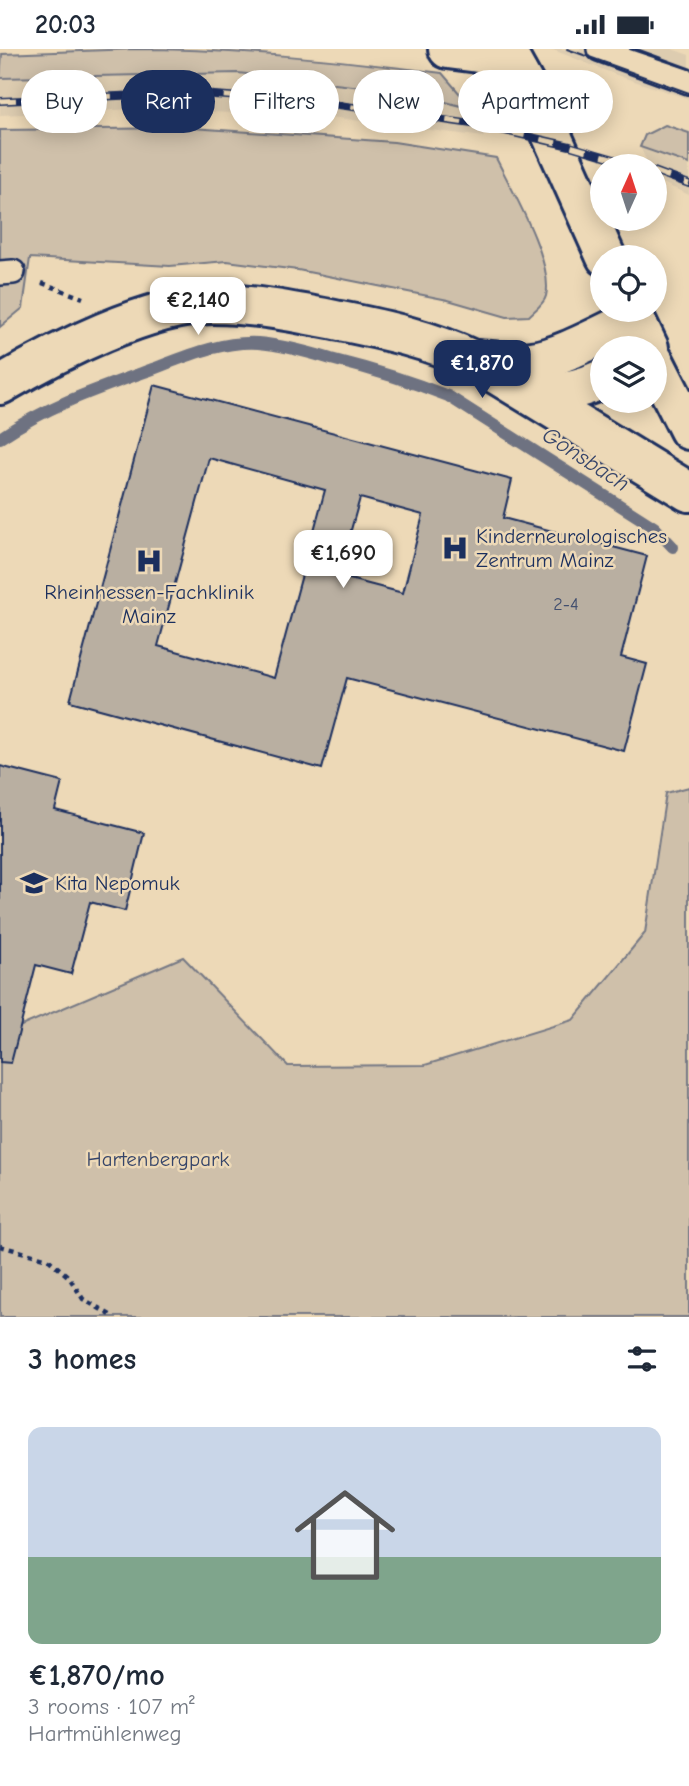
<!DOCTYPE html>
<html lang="en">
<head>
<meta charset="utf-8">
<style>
  :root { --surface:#fff; --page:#f2f2f3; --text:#1f2937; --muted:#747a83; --accent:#1b2f5e }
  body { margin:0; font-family:"Comic Neue",sans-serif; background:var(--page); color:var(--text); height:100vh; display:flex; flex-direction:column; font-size:26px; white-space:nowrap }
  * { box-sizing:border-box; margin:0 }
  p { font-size:23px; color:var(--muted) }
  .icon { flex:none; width:38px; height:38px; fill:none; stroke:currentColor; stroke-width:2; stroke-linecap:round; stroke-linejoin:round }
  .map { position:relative; height:1268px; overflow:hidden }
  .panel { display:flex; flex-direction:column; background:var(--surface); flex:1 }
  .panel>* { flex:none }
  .top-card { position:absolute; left:21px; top:21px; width:648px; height:63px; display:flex; gap:14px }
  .needle { width:46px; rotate:3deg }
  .fabs { position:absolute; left:590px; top:105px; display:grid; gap:14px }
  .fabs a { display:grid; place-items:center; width:77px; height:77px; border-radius:50%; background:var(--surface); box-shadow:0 4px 18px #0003; font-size:35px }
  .price { position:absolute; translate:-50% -60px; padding:0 16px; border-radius:14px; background:#fff; color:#222; font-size:23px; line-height:46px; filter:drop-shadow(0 2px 4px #0008) }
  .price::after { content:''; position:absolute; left:50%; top:42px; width:21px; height:16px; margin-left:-10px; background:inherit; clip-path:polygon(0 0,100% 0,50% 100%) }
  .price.selected { background:var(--accent); color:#fff }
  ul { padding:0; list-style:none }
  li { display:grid; align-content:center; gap:14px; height:371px; padding:0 28px }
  li span { display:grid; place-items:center; height:217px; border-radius:14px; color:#555 }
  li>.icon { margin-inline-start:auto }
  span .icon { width:126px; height:126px; fill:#fffc; stroke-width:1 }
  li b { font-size:30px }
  h2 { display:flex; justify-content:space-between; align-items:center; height:84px; padding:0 28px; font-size:30px }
  .tag { padding:0 24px; border-radius:32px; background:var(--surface); box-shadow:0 4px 18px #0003; font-size:24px; line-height:63px }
  .tag.selected { background:var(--accent); color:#fff }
  .status { display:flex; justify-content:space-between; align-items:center; height:49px; padding:0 35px; background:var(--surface); direction:ltr }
  .status svg { height:19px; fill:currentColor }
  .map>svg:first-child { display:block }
  .built { fill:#ddccb0 }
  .green { fill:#cfc0aa; stroke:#757884; stroke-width:2 }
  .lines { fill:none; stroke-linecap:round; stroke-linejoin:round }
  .stream { stroke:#6e7281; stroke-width:12 }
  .building { fill:#b9afa1; stroke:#1b2f5e; stroke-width:2; fill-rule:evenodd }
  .service-casing { stroke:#1b2f5e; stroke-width:28 }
  .minor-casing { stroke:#1b2f5e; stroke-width:44 }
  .secondary-casing { stroke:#1b2f5e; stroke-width:44 }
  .path { stroke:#1b2f5e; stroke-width:4.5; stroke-dasharray:5 5; stroke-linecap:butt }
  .service { stroke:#edd9b7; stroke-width:23 }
  .minor { stroke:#edd9b7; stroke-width:38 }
  .secondary { stroke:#edd9b7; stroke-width:38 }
  .tram { stroke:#1b2f5e; stroke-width:2 }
  .rail-casing { stroke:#1b2f5e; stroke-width:8 }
  .rail { stroke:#edd9b7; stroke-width:5; stroke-dasharray:16; stroke-linecap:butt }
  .labels { text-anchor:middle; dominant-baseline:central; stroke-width:5; stroke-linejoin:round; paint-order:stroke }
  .number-label { font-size:18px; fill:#424f6f }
  .poi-label { font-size:21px; fill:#1b2f5e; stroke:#edd9b7; text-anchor:start }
  .park-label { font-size:21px; fill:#364569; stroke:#edd9b7 }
  .water-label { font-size:23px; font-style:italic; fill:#37456a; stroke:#edd9b7 }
</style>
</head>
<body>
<div class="status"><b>20:03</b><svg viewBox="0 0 49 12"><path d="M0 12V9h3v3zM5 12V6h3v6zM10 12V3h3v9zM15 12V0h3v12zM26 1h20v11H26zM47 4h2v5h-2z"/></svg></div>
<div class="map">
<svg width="689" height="1268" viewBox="0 0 689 1268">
  <rect width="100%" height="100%" fill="#edd9b7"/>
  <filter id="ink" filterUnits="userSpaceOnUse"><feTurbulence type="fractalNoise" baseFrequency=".0143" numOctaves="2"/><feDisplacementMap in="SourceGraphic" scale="14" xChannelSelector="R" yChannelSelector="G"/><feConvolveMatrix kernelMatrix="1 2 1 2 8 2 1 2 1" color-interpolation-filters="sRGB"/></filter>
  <g filter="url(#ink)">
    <!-- built -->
    <g class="built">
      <path d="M551 0H672L689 6V50L619 27Z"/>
      <path d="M238 24 406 43 473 60 484 88 330 68 140 60 0 66V29Z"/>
      <path d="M640 98 689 117V146L656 131 654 117H649Z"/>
    </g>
    <!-- green -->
    <g class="green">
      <path d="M134 0C238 0 339 11 442 24L473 60 406 43 238 24 0 29 2 5Z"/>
      <path d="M665 76 689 84V115L640 98 645 86Z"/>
      <path d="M192 79 394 93 496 109C512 141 554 213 546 247 544 255 535 261 529 267L507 268 448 251 298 221 227 212 170 217 30 209 23 259 0 278V81Z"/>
      <path d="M689 738V1268H0V986L183 908 288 1017 425 1016 573 971 645 884 666 744Z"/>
    </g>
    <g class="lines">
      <!-- stream -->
      <path class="stream" d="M0 389C47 357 97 340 150 321 185 308 220 292 258 294 282 296 308 303 331 310 371 320 410 332 448 347L654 478 673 498"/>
    </g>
    <!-- building -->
    <g class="building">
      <path d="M154 336 512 431 503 469 647 507 621 608 647 615 624 702 347 629 322 720 70 652ZM209 409 325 441 274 629 158 597ZM360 449 423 466 403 544 338 527Z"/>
      <path d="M0 717 62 733 55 761 144 784 125 862 90 853 71 925 36 916 11 1014 0 1013Z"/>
    </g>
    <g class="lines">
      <defs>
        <g id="service">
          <path d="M599 0 689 33"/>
          <path d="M0 224 13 223"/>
        </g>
        <g id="minor">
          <path d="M477 311C495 312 514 315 532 312 561 309 607 282 635 270L637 286 634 299"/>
          <path d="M0 336C56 303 148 256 213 255 256 255 299 264 340 272 386 281 431 291 473 311L689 443"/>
          <path d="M523 340C551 346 576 343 602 330"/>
        </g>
        <g id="secondary">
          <path d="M448 0 509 8"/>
          <path d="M508 0 509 8 547 76 606 208"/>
          <path d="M631 261 649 299"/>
          <path d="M654 312 689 381"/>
        </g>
      </defs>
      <!-- service casing -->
      <use href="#service" class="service-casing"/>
      <!-- minor casing -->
      <use href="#minor" class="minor-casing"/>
      <!-- secondary casing -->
      <use href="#secondary" class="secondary-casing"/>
      <!-- path -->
      <g class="path">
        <path d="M589 30 594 49"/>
        <path d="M42 234 83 249"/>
        <path d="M0 1197 48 1210 69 1228 83 1250 114 1268"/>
      </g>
      <!-- service -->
      <use href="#service" class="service"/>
      <!-- minor -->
      <use href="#minor" class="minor"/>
      <!-- secondary -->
      <use href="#secondary" class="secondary"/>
      <!-- tram -->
      <g class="tram">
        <path d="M567 0 689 44"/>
        <path d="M630 0 689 20"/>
      </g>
      <defs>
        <g id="rail">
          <path d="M0 52 188 44 332 55 479 76 570 97 638 117"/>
          <path d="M654 122 689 135"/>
        </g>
      </defs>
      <!-- rail casing -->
      <use href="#rail" class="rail-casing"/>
      <!-- rail -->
      <use href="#rail" class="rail"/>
    </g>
  </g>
  <!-- icons -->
  <defs>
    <symbol id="hospital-bare" viewBox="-9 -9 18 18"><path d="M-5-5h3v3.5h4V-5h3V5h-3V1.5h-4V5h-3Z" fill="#1b2f5e" stroke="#edd9b7" stroke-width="2.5" paint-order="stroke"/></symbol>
    <symbol id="school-bare" viewBox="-9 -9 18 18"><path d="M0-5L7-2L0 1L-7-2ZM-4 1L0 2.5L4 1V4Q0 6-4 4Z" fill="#1b2f5e" stroke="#edd9b7" stroke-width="2.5" paint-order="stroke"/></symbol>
  </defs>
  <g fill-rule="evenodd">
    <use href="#hospital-bare" x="436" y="480" width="38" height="38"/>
    <use href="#hospital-bare" x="130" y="493" width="38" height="38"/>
    <use href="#school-bare" x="15" y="815" width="38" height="38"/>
  </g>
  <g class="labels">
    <!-- number labels -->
    <g class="number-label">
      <text x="566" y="555">2-4</text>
    </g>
    <!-- poi labels -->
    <g class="poi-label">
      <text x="476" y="487">Kinderneurologisches<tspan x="476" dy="24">Zentrum Mainz</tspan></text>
      <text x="149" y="543" text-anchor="middle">Rheinhessen-Fachklinik<tspan x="149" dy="24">Mainz</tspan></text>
      <text x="55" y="834">Kita Nepomuk</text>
    </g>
    <!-- park labels -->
    <g class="park-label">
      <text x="158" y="1110">Hartenbergpark</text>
    </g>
    <!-- water labels -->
    <g class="water-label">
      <text transform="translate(586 410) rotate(33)">Gonsbach</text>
    </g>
  </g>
</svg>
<div class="fabs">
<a><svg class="needle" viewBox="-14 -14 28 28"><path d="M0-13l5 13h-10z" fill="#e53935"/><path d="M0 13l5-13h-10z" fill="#747a83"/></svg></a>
<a><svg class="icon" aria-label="locate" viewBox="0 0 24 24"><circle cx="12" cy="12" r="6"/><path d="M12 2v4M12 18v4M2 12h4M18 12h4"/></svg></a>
<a><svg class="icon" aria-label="layers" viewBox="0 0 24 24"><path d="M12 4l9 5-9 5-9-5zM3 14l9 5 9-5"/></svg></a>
</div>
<b class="price" style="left:198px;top:288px">€2,140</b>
<b class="price selected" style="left:482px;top:351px">€1,870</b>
<b class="price" style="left:343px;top:541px">€1,690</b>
<div class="top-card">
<a class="tag">Buy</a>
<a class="tag selected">Rent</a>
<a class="tag">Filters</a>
<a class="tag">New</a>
<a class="tag">Apartment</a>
</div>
</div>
<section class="panel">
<h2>3 homes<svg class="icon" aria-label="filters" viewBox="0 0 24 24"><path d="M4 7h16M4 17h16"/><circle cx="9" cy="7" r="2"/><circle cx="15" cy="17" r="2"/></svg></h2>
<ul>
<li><span style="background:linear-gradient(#c9d6e8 60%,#7fa58c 0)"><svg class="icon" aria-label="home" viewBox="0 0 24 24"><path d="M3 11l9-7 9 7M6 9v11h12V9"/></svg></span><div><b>€1,870/mo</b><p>3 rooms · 107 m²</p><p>Hartmühlenweg</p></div></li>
</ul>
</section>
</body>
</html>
